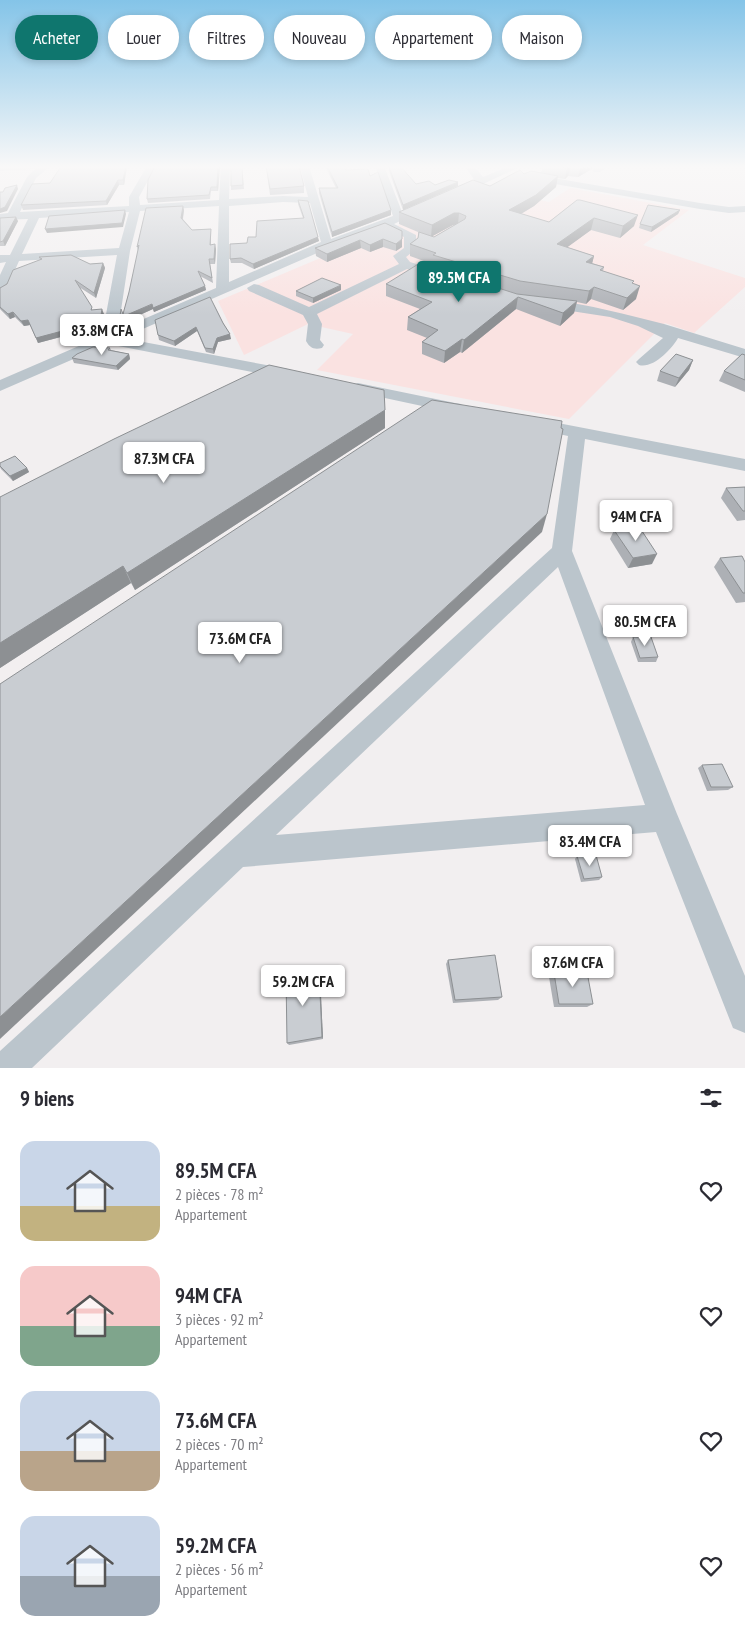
<!DOCTYPE html>
<html lang="fr">
<head>
<meta charset="utf-8">
<style>
  :root { --surface:#fff; --page:#f7f7f7; --text:#2b2b33; --muted:#7c7c81; --accent:#0f766e }
  body { margin:0; font-family:"PT Sans Narrow",sans-serif; background:var(--page); color:var(--text); height:100vh; display:flex; flex-direction:column; font-size:19px; white-space:nowrap }
  * { box-sizing:border-box; margin:0 }
  p { font-size:16px; color:var(--muted) }
  .icon { flex:none; width:28px; height:28px; fill:none; stroke:currentColor; stroke-width:2; stroke-linecap:round; stroke-linejoin:round }
  .map { position:relative; height:1068px; overflow:hidden }
  .side { display:flex; flex-direction:column; background:var(--surface); flex:1 }
  .side>* { flex:none }
  .banner { position:absolute; left:15px; top:15px; width:715px; height:45px; display:flex; gap:10px }
  .price { position:absolute; translate:-50% -42px; padding:0 11px; border-radius:5px; background:#fff; color:#222; font-size:16px; line-height:32px; filter:drop-shadow(0 1px 2px #0008) }
  .price::after { content:''; position:absolute; left:50%; top:30px; width:15px; height:11px; margin-left:-8px; background:inherit; clip-path:polygon(0 0,100% 0,50% 100%) }
  .price.selected { background:var(--accent); color:#fff }
  ul { padding:0; list-style:none }
  li { display:flex; align-items:center; gap:15px; height:125px; padding:0 20px }
  li span { display:grid; place-items:center; flex:none; width:140px; height:100px; border-radius:15px; color:#555 }
  li>.icon { margin-inline-start:auto }
  span .icon { width:60px; height:60px; fill:#fffc; stroke-width:1 }
  li b { font-size:21px }
  h2 { display:flex; justify-content:space-between; align-items:center; height:60px; padding:0 20px; font-size:21px }
  .chip { padding:0 18px; border-radius:22px; background:var(--surface); box-shadow:0 2px 8px #0003; font-size:18px; line-height:45px }
  .chip.selected { background:var(--accent); color:#fff }
  .map>svg:first-child { display:block }
  .medical { fill:#fae2e1 }
  .lines { fill:none; stroke-linecap:round; stroke-linejoin:round }
  .minor { fill:#bbc5cc; fill-rule:evenodd }
  .wall { fill:#adb0b5; fill-rule:evenodd }
  .shaded-wall { fill:#8d9093 }
  .building { fill:#c9cdd2; stroke:#8d9093 }
</style>
</head>
<body>
<div class="map">
<svg width="745" height="1068" viewBox="0 0 745 1068">
  <rect width="100%" height="100%" fill="#f2eff0"/>
  <!-- medical -->
  <path class="medical" d="M487 188 549 202 570 188 689 210 643 245 745 278V287L694 333 665 323 569 419 317 370 353 334 308 324 244 355 218 301Z"/>
  <g class="lines">
    <!-- minor -->
    <g class="minor">
      <path d="M0 166H55L47 169 36 178 20 212 129 206V197L147 166H156L139 197 140 205 219 200 221 166H230L229 199 283 196 308 197 300 166H309L331 239 393 216 375 166H384L402 212 424 204 429 207 394 224 416 235V249L406 257 410 262 442 272 444 275 438 279 407 269 317 314 322 324 320 340 324 345 322 348C314 350 310 348 306 341L308 324 303 315 249 291 247 288 254 284 259 285 309 307 399 264 393 256 404 248V237L385 228 331 247 122 338 288 369 293 371 296 374 293 377 288 379 108 344 0 391V380L102 336 117 255 19 261 7 288 0 292V275L6 262 0 263V255H10L28 219 0 220V214L8 213 27 177 35 169 0 171ZM283 202 310 203 321 242 229 282V206ZM219 206 216 288 118 330 130 251 140 211ZM129 212 119 248 22 254 39 218Z"/>
      <path d="M465 166H474L483 177 510 166H522L459 195H451L450 193 451 191 475 181Z"/>
      <path d="M598 166H609L600 172H594L592 170Z"/>
      <path d="M530 174 700 203 729 207 745 206V212L729 213 700 209 526 179 525 177Z"/>
      <path d="M550 300C589 304 627 315 664 324L745 349V358L678 338C672 349 653 369 639 365L636 362 639 359 663 338 638 326 610 317 545 307 543 304 545 301Z"/>
      <path d="M358 383 455 403 461 404 463 408 461 412 455 413 352 391 350 388 352 385Z"/>
      <path d="M537 419 745 459V471L585 439 572 551 677 814 745 976V1033L733 1028 656 832 243 867 32 1068H0V1051L552 548 568 436 531 428 529 424 531 420ZM558 567 645 805 276 835Z"/>
    </g>
  </g>
  <!-- wall -->
  <g class="wall">
    <path d="M127 166 124 185H119L107 205 23 210 21 205 50 183Z"/>
    <path d="M155 166H220L218 191H211L210 199 148 203 147 199Z"/>
    <path d="M242 166 244 189 231 190V186Z"/>
    <path d="M266 166 304 186V193L270 195Z"/>
    <path d="M325 166H343L346 170 370 176 391 210V215L332 237 319 193V188H336Z"/>
    <path d="M543 166H597L578 177 568 176 565 179 557 178 556 187 534 206 521 214 549 222 577 200 634 226 620 238 591 230 567 247 594 256 592 263 604 267 603 271 633 284 636 299 623 310 591 299 586 304 577 302 574 313 560 326 516 309 462 353 460 352 444 363 422 354V342L427 338 407 330 408 317 420 309 386 296V284L432 267V264L410 256V244L418 238V232L399 224V212L490 186 524 174 541 173ZM453 225H454L434 237 432 236Z"/>
    <path d="M389 167 416 184 458 186 403 210 389 171Z"/>
    <path d="M298 200 319 241 254 269 242 263H231L230 259 256 237 303 218 298 204Z"/>
    <path d="M184 210 183 219 192 230 211 229V245L216 249 215 264H210L213 283 200 276 205 286 206 290 154 312 153 309 124 322 123 320 121 321 120 316 123 314 129 292 138 251 137 247Z"/>
    <path d="M680 210 678 214 651 232 639 228 640 224Z"/>
    <path d="M0 218 18 221 5 246H0Z"/>
    <path d="M385 223 402 247 396 251 383 247 370 252 361 248 327 262 316 256 315 248Z"/>
    <path d="M39 257 90 264 103 263 105 268 96 298 79 287 92 310 104 314 102 326 38 343 30 325 24 326 15 317 10 319 0 309V288L40 260Z"/>
    <path d="M341 290 313 303 296 296V291Z"/>
    <path d="M223 323 231 339 218 342 214 354 206 352 197 331 175 346 159 340 158 335Z"/>
    <path d="M110 348 111 350 129 354 130 359 118 370 74 363 72 358Z"/>
    <path d="M745 355V392L719 381 724 371Z"/>
    <path d="M693 360 689 370 675 387 657 381 660 371Z"/>
    <path d="M385 410V428L135 590 131 583 0 668V497Z"/>
    <path d="M0 463 27 468 29 472 13 481 1 469 0 467Z"/>
    <path d="M745 487V520L737 521 721 498 726 488Z"/>
    <path d="M614 530 652 564 628 568 610 539Z"/>
    <path d="M720 558 745 562V602L736 603 714 567Z"/>
    <path d="M633 637 658 657 656 662H638L631 642Z"/>
    <path d="M702 765 733 787 728 790 707 791 698 768Z"/>
    <path d="M577 856 602 877 599 880 581 882 575 859Z"/>
    <path d="M448 960 502 997 498 1000 453 1003 446 964Z"/>
    <path d="M319 970 320 974 323 1039 289 1045 287 1043Z"/>
    <path d="M554 973 593 1004 587 1007H554L549 977Z"/>
  </g>
  <!-- shaded-wall -->
  <g class="shaded-wall">
    <path d="M126 166H127L124 185 123 180Z"/>
    <path d="M218 166H220L218 191 217 187Z"/>
    <path d="M570 166H571L568 176 565 179 567 168Z"/>
    <path d="M581 166H597L578 177Z"/>
    <path d="M558 176 556 187 534 206 507 222 509 210Z"/>
    <path d="M118 180 119 185 107 205 106 201Z"/>
    <path d="M458 182V186L403 210V205Z"/>
    <path d="M17 185 18 189 7 211 0 213V209Z"/>
    <path d="M183 206 184 210 182 222 181 218Z"/>
    <path d="M125 210 126 214 123 227 47 233 45 229Z"/>
    <path d="M391 210V215L332 237V232Z"/>
    <path d="M680 210 678 214 651 232 652 227Z"/>
    <path d="M454 213H459L458 224 453 225 431 237 432 225Z"/>
    <path d="M638 215 634 226 620 238 623 226Z"/>
    <path d="M16 217 18 221 5 246 3 241Z"/>
    <path d="M594 218 591 230 554 257 557 244Z"/>
    <path d="M318 237 319 241 254 269 253 264Z"/>
    <path d="M383 239V247L370 252V245Z"/>
    <path d="M402 239V247L396 251V244Z"/>
    <path d="M360 240 361 248 327 262V254Z"/>
    <path d="M215 244 216 249 215 264 214 259Z"/>
    <path d="M594 256 591 268 586 262Z"/>
    <path d="M103 263 105 268 96 298 94 293Z"/>
    <path d="M341 285V290L313 303V298Z"/>
    <path d="M205 286 206 290 154 312 153 309 124 322 123 320 121 321 120 316Z"/>
    <path d="M640 286 636 299 623 310 627 298Z"/>
    <path d="M594 287 591 299 586 304 589 291Z"/>
    <path d="M518 297 516 309 462 353 464 340Z"/>
    <path d="M577 301 574 313 560 326 563 313Z"/>
    <path d="M102 309 104 314 102 326 38 343 36 338Z"/>
    <path d="M13 312 15 317 10 319 8 314Z"/>
    <path d="M28 320 30 325 24 326 21 321Z"/>
    <path d="M196 327 197 331 175 346 174 341Z"/>
    <path d="M230 334 231 339 218 342 214 354 213 349 217 338Z"/>
    <path d="M462 339 460 352 444 363 445 351Z"/>
    <path d="M129 354 130 359 118 370 116 366Z"/>
    <path d="M693 360 689 370 675 387 679 378Z"/>
    <path d="M385 410V428L135 590 127 573Z"/>
    <path d="M27 468 29 472 13 481 10 476Z"/>
    <path d="M547 514 542 532 0 1039V1017Z"/>
    <path d="M657 554 652 564 628 568 633 558Z"/>
    <path d="M123 566 131 583 0 668V643Z"/>
    <path d="M319 970 320 974 323 1039 322 1037Z"/>
  </g>
  <!-- building -->
  <g class="building">
    <path d="M61 166H126L123 180H118L106 201 21 205 32 184 50 183 60 168Z"/>
    <path d="M155 166H218L217 187H211L209 195 147 199 148 180Z"/>
    <path d="M231 166H242L243 185 231 186Z"/>
    <path d="M266 166H299L304 186 270 189Z"/>
    <path d="M327 166H343L346 170 368 169 370 176 378 172 391 210 332 232 319 188H338Z"/>
    <path d="M392 166H400L416 184 429 181 435 185 449 180 458 182 403 205 389 167Z"/>
    <path d="M552 166H570L567 168Z"/>
    <path d="M520 170 524 174 531 171 558 176 536 195 509 210 549 222 577 200H580L638 215 623 226 594 218 557 244 594 256 586 262 604 267 600 270 634 281 632 283 640 286 627 298 594 287 589 291 520 281 433 255 436 253 410 244 418 238 419 232 434 237 465 219 466 216 459 213H454L432 225 399 212 473 180 490 186Z"/>
    <path d="M17 185 5 207 0 209V192H3L5 188Z"/>
    <path d="M298 200 308 201 318 237 253 264 241 258 230 259V244L247 243 248 237H256L257 221 304 218Z"/>
    <path d="M648 205 680 210 652 227 640 224Z"/>
    <path d="M183 206 181 218 192 230 211 229 210 245 215 244 214 259H209L212 278 198 271 205 286 153 308 152 304 122 317 123 316H120L121 309 123 314 129 292 139 245 137 247 146 208Z"/>
    <path d="M125 210 122 223 45 229 49 216Z"/>
    <path d="M16 217 3 241 0 242V218Z"/>
    <path d="M385 223 402 231V239L396 244 383 239 370 245 360 240 327 254 315 248Z"/>
    <path d="M71 255 90 264 103 263 94 293 75 280 92 307 91 310 102 309 100 321 36 338 28 320 21 321 13 312 8 314 0 307V288L7 284 13 270 42 259 39 257Z"/>
    <path d="M420 263 517 294 577 301 563 313 518 297 464 340 462 339 445 351 422 342 438 330 408 317 432 302 386 284Z"/>
    <path d="M322 278 341 285 313 298 296 291Z"/>
    <path d="M210 297 223 323 230 334 217 338 213 349 205 348 196 327 174 341 158 335 155 320Z"/>
    <path d="M93 347 110 348 108 350 129 354 116 366 72 358 77 354Z"/>
    <path d="M676 354 693 360 679 378 660 371Z"/>
    <path d="M742 354 745 355V380L724 371Z"/>
    <path d="M269 365 384 390 385 410 127 573 123 566 0 643V497L114 439Z"/>
    <path d="M432 400 562 421 561 428 563 429 547 514 0 1017V684Z"/>
    <path d="M15 456 27 468 10 476 0 466V463Z"/>
    <path d="M745 487V511H743L726 488Z"/>
    <path d="M638 525 657 554 633 558 614 530Z"/>
    <path d="M742 556 745 562V593H743L720 558Z"/>
    <path d="M633 637H651L658 657 640 658Z"/>
    <path d="M722 764 733 787H711L702 765Z"/>
    <path d="M596 855 602 877 584 879 577 856Z"/>
    <path d="M495 955 502 997 455 1000 448 960Z"/>
    <path d="M319 970 322 1037 287 1043 286 975Z"/>
    <path d="M587 972 593 1004H559L554 973Z"/>
  </g>
  <!-- sky -->
  <linearGradient id="sky" x2="0" y2="1"><stop stop-color="#84c4e8"/><stop offset="0.53" stop-color="#f9f8f8"/><stop offset="1" stop-color="#f9f8f8" stop-opacity="0"/></linearGradient>
  <rect width="745" height="315" fill="url(#sky)"/>
</svg>
<b class="price selected" style="left:459px;top:303px">89.5M CFA</b>
<b class="price" style="left:102px;top:356px">83.8M CFA</b>
<b class="price" style="left:164px;top:484px">87.3M CFA</b>
<b class="price" style="left:636px;top:542px">94M CFA</b>
<b class="price" style="left:645px;top:647px">80.5M CFA</b>
<b class="price" style="left:240px;top:664px">73.6M CFA</b>
<b class="price" style="left:590px;top:867px">83.4M CFA</b>
<b class="price" style="left:573px;top:988px">87.6M CFA</b>
<b class="price" style="left:303px;top:1007px">59.2M CFA</b>
<div class="banner">
<a class="chip selected">Acheter</a>
<a class="chip">Louer</a>
<a class="chip">Filtres</a>
<a class="chip">Nouveau</a>
<a class="chip">Appartement</a>
<a class="chip">Maison</a>
</div>
</div>
<section class="side">
<h2>9 biens<svg class="icon" aria-label="filters" viewBox="0 0 24 24"><path d="M4 7h16M4 17h16"/><circle cx="9" cy="7" r="2"/><circle cx="15" cy="17" r="2"/></svg></h2>
<ul>
<li><span style="background:linear-gradient(#c9d6e8 65%,#c2b280 0)"><svg class="icon" aria-label="home" viewBox="0 0 24 24"><path d="M3 11l9-7 9 7M6 9v11h12V9"/></svg></span><div><b>89.5M CFA</b><p>2 pièces · 78 m²</p><p>Appartement</p></div><svg class="icon" aria-label="heart" viewBox="0 0 24 24"><path d="M12 20l-8-8c-3-5 5-10 8-4 3-6 11-1 8 4z"/></svg></li>
<li><span style="background:linear-gradient(#f6c9c9 60%,#7fa58c 0)"><svg class="icon" aria-label="home" viewBox="0 0 24 24"><path d="M3 11l9-7 9 7M6 9v11h12V9"/></svg></span><div><b>94M CFA</b><p>3 pièces · 92 m²</p><p>Appartement</p></div><svg class="icon" aria-label="heart" viewBox="0 0 24 24"><path d="M12 20l-8-8c-3-5 5-10 8-4 3-6 11-1 8 4z"/></svg></li>
<li><span style="background:linear-gradient(#c9d6e8 60%,#b9a48a 0)"><svg class="icon" aria-label="home" viewBox="0 0 24 24"><path d="M3 11l9-7 9 7M6 9v11h12V9"/></svg></span><div><b>73.6M CFA</b><p>2 pièces · 70 m²</p><p>Appartement</p></div><svg class="icon" aria-label="heart" viewBox="0 0 24 24"><path d="M12 20l-8-8c-3-5 5-10 8-4 3-6 11-1 8 4z"/></svg></li>
<li><span style="background:linear-gradient(#c9d6e8 60%,#9aa5b1 0)"><svg class="icon" aria-label="home" viewBox="0 0 24 24"><path d="M3 11l9-7 9 7M6 9v11h12V9"/></svg></span><div><b>59.2M CFA</b><p>2 pièces · 56 m²</p><p>Appartement</p></div><svg class="icon" aria-label="heart" viewBox="0 0 24 24"><path d="M12 20l-8-8c-3-5 5-10 8-4 3-6 11-1 8 4z"/></svg></li>
</ul>
</section>
</body>
</html>
